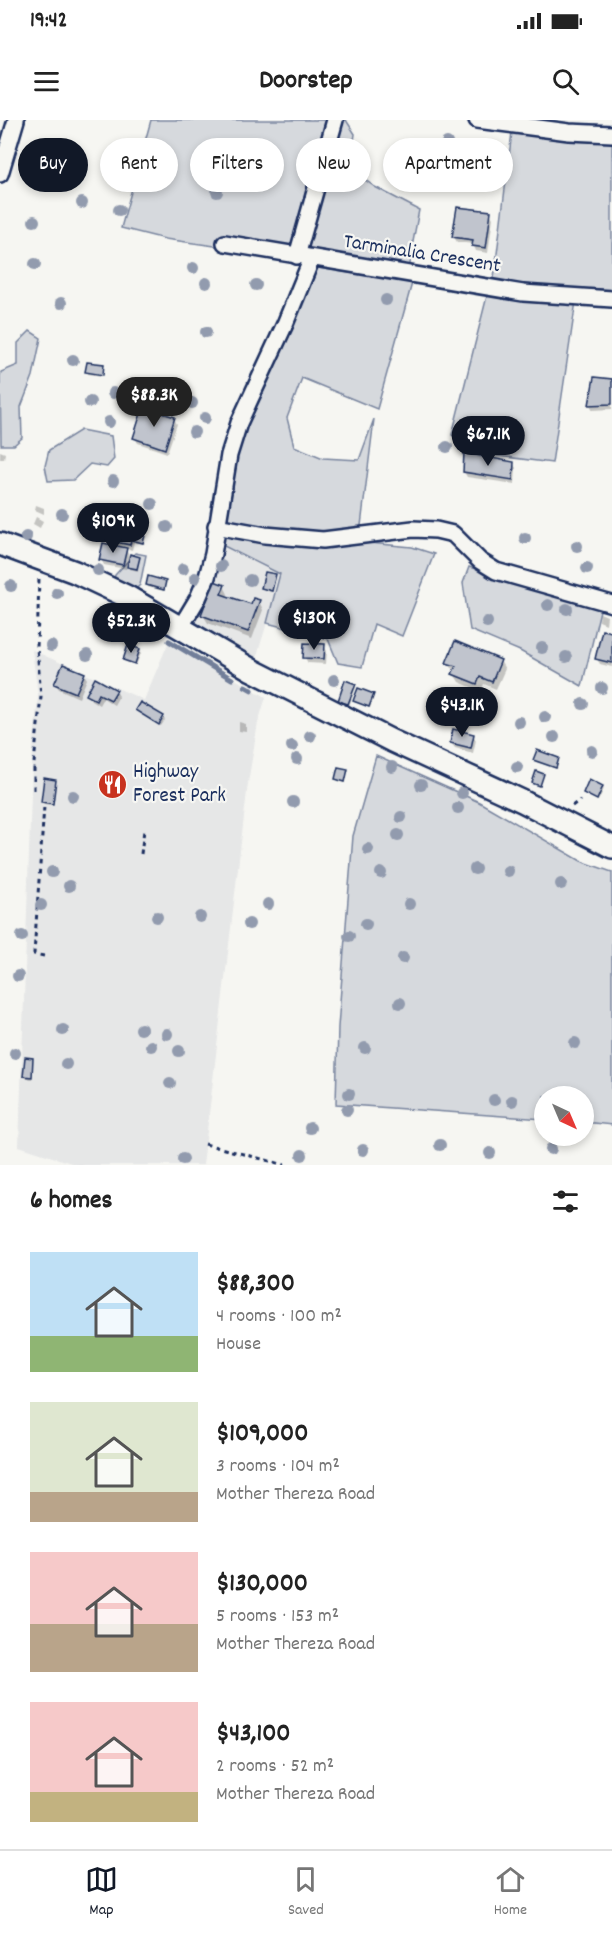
<!DOCTYPE html>
<html lang="en">
<head>
<meta charset="utf-8">
<style>
  :root { --surface:#fff; --page:#f2f2f2; --text:#222; --muted:#767676; --line:#e0e0e0; --accent:#111827 }
  body { margin:0; font-family:Dekko,sans-serif; background:var(--page); color:var(--text); height:100vh; display:flex; flex-direction:column; font-size:22px; white-space:nowrap }
  * { box-sizing:border-box; margin:0 }
  p { font-size:20px; color:var(--muted) }
  .icon { flex:none; width:33px; height:33px; fill:none; stroke:currentColor; stroke-width:2; stroke-linecap:round; stroke-linejoin:round }
  .map { position:relative; height:1045px; overflow:hidden }
  .panel { display:flex; flex-direction:column; background:var(--surface); flex:1 }
  .panel>* { flex:none }
  .hud { position:absolute; left:18px; top:18px; width:576px; height:54px; display:flex; gap:12px }
  .needle { width:39px; rotate:136deg }
  .fabs { position:absolute; left:534px; top:966px; display:grid; gap:12px }
  .fabs a { display:grid; place-items:center; width:60px; height:60px; border-radius:50%; background:var(--surface); box-shadow:0 3px 9px #0003; font-size:30px }
  .price { position:absolute; translate:-50% -51px; padding:0 14px; border-radius:21px; background:var(--accent); color:#fff; font-size:20px; line-height:39px; filter:drop-shadow(0 2px 3px #0008) }
  .price::after { content:''; position:absolute; left:50%; top:36px; width:18px; height:14px; margin-left:-9px; background:inherit; clip-path:polygon(0 0,100% 0,50% 100%) }
  .price.active { background:#222; color:#fff }
  ul { padding:0; list-style:none }
  li { display:flex; align-items:center; gap:18px; height:150px; padding:0 30px }
  li span { display:grid; place-items:center; flex:none; width:168px; height:120px; border-radius:0px; color:#555 }
  li>.icon { margin-inline-start:auto }
  span .icon { width:72px; height:72px; fill:#fffc; stroke-width:1 }
  li b { font-size:26px }
  h2 { display:flex; justify-content:space-between; align-items:center; height:72px; padding:0 30px; font-size:26px }
  .chip { padding:0 21px; border-radius:27px; background:var(--surface); box-shadow:0 3px 9px #0003; font-size:21px; line-height:54px }
  .chip.active { background:var(--accent); color:#fff }
  .status { display:flex; justify-content:space-between; align-items:center; height:42px; padding:0 30px; background:var(--surface); direction:ltr }
  .status svg { height:16px; fill:currentColor }
  header { display:flex; justify-content:space-between; align-items:center; height:78px; padding:0 30px; background:var(--surface); font-size:27px; font-weight:700 }
  .tab-bar { display:flex; justify-content:space-around; align-items:center; height:84px; border-top:2px solid var(--line); background:var(--surface); font-size:16px; color:var(--muted) }
  .tab-bar a { display:grid; justify-items:center; gap:3px }
  .tab-bar .active { color:var(--accent) }
  .map>svg:first-child { display:block }
  .built { fill:#e6e7e7 }
  .green { fill:#d6d9dd; stroke:#78849e; stroke-width:1.5 }
  .shadow { fill:#0003 }
  .lines { fill:none; stroke-linecap:round; stroke-linejoin:round }
  .stream { stroke:#717e99; stroke-width:5 }
  .building { fill:#c0c4cd; stroke:#1b2f5e; stroke-width:1.5 }
  .street-casing { stroke:#1b2f5e; stroke-width:20 }
  .secondary-casing { stroke:#1b2f5e; stroke-width:26 }
  .path { stroke:#1b2f5e; stroke-width:3; stroke-dasharray:4.5 4.5; stroke-linecap:butt }
  .street { stroke:#f6f6f2; stroke-width:15 }
  .secondary { stroke:#f6f6f2; stroke-width:21 }
  .tree { fill:#929bae }
  .labels { text-anchor:middle; dominant-baseline:central; stroke-width:4.5; stroke-linejoin:round; paint-order:stroke }
  .street-label { font-size:21px; fill:#1b2f5e; stroke:#f6f6f2 }
  .poi-label { font-size:21px; fill:#1b2f5e; stroke:#f6f6f2; text-anchor:start }
</style>
</head>
<body>
<div class="status"><b>19:42</b><svg viewBox="0 0 49 12"><path d="M0 12V9h3v3zM5 12V6h3v6zM10 12V3h3v9zM15 12V0h3v12zM26 1h20v11H26zM47 4h2v5h-2z"/></svg></div>
<header><svg class="icon" aria-label="menu" viewBox="0 0 24 24"><path d="M4 6h16M4 12h16M4 18h16"/></svg>Doorstep<svg class="icon" aria-label="search" viewBox="0 0 24 24"><circle cx="10" cy="10" r="6"/><path d="M15 15l6 6"/></svg></header>
<div class="map">
<svg width="612" height="1045" viewBox="0 0 612 1045">
  <rect width="100%" height="100%" fill="#f6f6f2"/>
  <filter id="ink" filterUnits="userSpaceOnUse"><feTurbulence type="fractalNoise" baseFrequency=".0167" numOctaves="2"/><feDisplacementMap in="SourceGraphic" scale="12" xChannelSelector="R" yChannelSelector="G"/><feConvolveMatrix kernelMatrix="1 2 1 2 8 2 1 2 1" color-interpolation-filters="sRGB"/></filter>
  <g filter="url(#ink)">
    <!-- built -->
    <g class="built">
      <path d="M220 424 280 454 267 503 251 555 185 512Z"/>
      <path d="M169 521 266 577 258 603 248 663 203 1045H77L19 1026 32 644 38 575 32 530 144 580Z"/>
    </g>
    <!-- green -->
    <g class="green">
      <path d="M151 0H346L355 14 350 49 375 67 419 90 412 127 409 153 165 119 121 108Z"/>
      <path d="M512 12 612 18V172L493 166Z"/>
      <path d="M300 145 412 163 377 289 302 258 287 298 294 326 323 338 359 340 374 299 359 422 412 427 434 434 402 516 374 504 362 547 338 543 328 519 267 503 280 454 220 424 227 338 303 158Z"/>
      <path d="M484 167 576 181 552 343 475 333 452 315 487 176Z"/>
      <path d="M30 211 41 218 33 256 21 287 22 318 14 325H1L0 256 1 252 18 245V223Z"/>
      <path d="M81 310 111 316 114 339 107 347 90 344 73 360 48 361 45 346 49 330Z"/>
      <path d="M135 433 146 435 140 465 124 481 111 473 115 455Z"/>
      <path d="M469 447 601 486 582 566 520 531 470 510 463 463Z"/>
      <path d="M376 636 479 682 581 741 612 752V1005L584 1002V976H544V999L336 984 338 907 353 716Z"/>
    </g>
    <!-- shadow -->
    <g class="shadow">
      <path d="M490 93 493 98 488 133 476 131 473 124 457 122 454 117Z"/>
      <path d="M103 246V256L88 254 87 252Z"/>
      <path d="M612 261V289L593 290 590 285Z"/>
      <path d="M174 299 177 304 167 333 138 323 135 318Z"/>
      <path d="M0 331 5 333 4 339H0Z"/>
      <path d="M513 343 516 348 515 364 467 357 464 352Z"/>
      <path d="M36 385 44 388V394L35 390Z"/>
      <path d="M137 390 140 395 139 403 148 407 144 424 134 422 132 430 125 428 129 436 139 439 138 451 130 449 127 444 126 449 104 445 101 439 117 428 113 421Z"/>
      <path d="M36 397 43 401 40 408 33 404Z"/>
      <path d="M275 455 276 458 272 472 264 470 263 468Z"/>
      <path d="M165 462 164 471 148 467 147 465Z"/>
      <path d="M224 466 228 474 227 477 252 486 259 481 263 490 252 519 208 503 203 495Z"/>
      <path d="M600 493 607 496 606 504 599 501Z"/>
      <path d="M612 514V547L600 544 597 539Z"/>
      <path d="M324 526 327 531 326 544 308 543 305 538Z"/>
      <path d="M139 530 141 533 136 545 126 542 124 540Z"/>
      <path d="M500 541 505 549 496 569 484 564 481 571 459 562 454 554 455 552 448 543Z"/>
      <path d="M84 554 87 559 79 578 59 569 56 564Z"/>
      <path d="M355 565 356 567 349 586 341 583 340 581Z"/>
      <path d="M116 571 119 576 114 585 103 578 99 585 91 580 88 575Z"/>
      <path d="M373 575 374 577 370 588 354 581Z"/>
      <path d="M140 584 163 598 165 600 161 606 138 592 137 590Z"/>
      <path d="M239 602 246 604V612L239 611Z"/>
      <path d="M473 615 476 620 473 633 455 628 451 623Z"/>
      <path d="M558 639 559 641 557 649 536 642 535 640Z"/>
      <path d="M347 651 346 663 338 661 337 659Z"/>
      <path d="M55 661 53 685 44 684 42 682Z"/>
      <path d="M602 667 604 669 598 681 584 673Z"/>
      <path d="M32 939V959L26 958 25 956Z"/>
    </g>
    <g class="lines">
      <!-- stream -->
      <g class="stream">
        <path d="M169 521 232 559"/>
        <path d="M245 566 252 570"/>
      </g>
    </g>
    <!-- building -->
    <g class="building">
      <path d="M457 87 491 91 486 128 472 126 473 120 452 117Z"/>
      <path d="M87 242 104 244 103 255 85 252Z"/>
      <path d="M594 257 612 259V284L589 285Z"/>
      <path d="M143 287 175 297 165 329 133 318Z"/>
      <path d="M464 333 514 342 513 360 463 352Z"/>
      <path d="M120 384 138 389 130 425 111 421Z"/>
      <path d="M136 400 148 403 143 423 131 420Z"/>
      <path d="M103 423 127 428 123 445 99 440Z"/>
      <path d="M130 434 140 437 137 449 127 447Z"/>
      <path d="M265 452 276 454 272 471 261 468Z"/>
      <path d="M148 456 166 461 164 470 146 465Z"/>
      <path d="M214 461 225 465 221 474 251 484 253 478 260 480 248 512 201 495Z"/>
      <path d="M602 510 612 512V543L595 539Z"/>
      <path d="M455 521 501 540 492 562 480 557 477 564 452 554 456 546 446 543Z"/>
      <path d="M304 523 325 524 324 539 303 538Z"/>
      <path d="M128 525 140 529 135 544 123 540Z"/>
      <path d="M63 544 85 553 76 573 54 564Z"/>
      <path d="M95 558 117 570 111 580 99 574 96 580 86 575Z"/>
      <path d="M345 560 356 564 348 584 338 581Z"/>
      <path d="M358 568 374 574 369 587 353 581Z"/>
      <path d="M140 582 164 596 159 605 135 590Z"/>
      <path d="M453 609 474 614 471 628 450 623Z"/>
      <path d="M537 630 559 638 556 648 533 640Z"/>
      <path d="M338 647 348 649 345 662 335 659Z"/>
      <path d="M536 651 544 654 540 666 532 663Z"/>
      <path d="M44 658 56 660 53 684 41 682Z"/>
      <path d="M589 659 603 666 597 680 583 673Z"/>
      <path d="M25 937 33 938 32 957 23 956Z"/>
    </g>
    <g class="lines">
      <defs>
        <g id="street">
          <path d="M477 0 569 12 612 14"/>
          <path d="M0 54 16 0"/>
          <path d="M225 123 523 173 612 179"/>
          <path d="M297 136 335 0"/>
          <path d="M216 406 265 415 323 420 413 409 436 410 453 414 480 441 496 451 612 484"/>
          <path d="M180 508 198 478 207 457 213 434 229 335 239 303 285 204 312 138"/>
        </g>
        <path id="secondary" d="M0 424 75 452 128 477 252 550 392 621 522 681 612 727"/>
      </defs>
      <!-- street casing -->
      <use href="#street" class="street-casing"/>
      <!-- secondary casing -->
      <use href="#secondary" class="secondary-casing"/>
      <!-- path -->
      <g class="path">
        <path d="M34 670V643L41 576 37 528 39 457"/>
        <path d="M572 686 580 680"/>
        <path d="M141 734 144 710"/>
        <path d="M44 836 34 834 44 686"/>
        <path d="M205 1024 285 1045"/>
      </g>
      <!-- street -->
      <use href="#street" class="street"/>
      <!-- secondary -->
      <use href="#secondary" class="secondary"/>
    </g>
    <!-- trees -->
    <g class="tree">
      <circle cx="447" cy="23" r="6"/>
      <circle cx="117" cy="47" r="6"/>
      <circle cx="217" cy="72" r="6"/>
      <circle cx="82" cy="83" r="6"/>
      <circle cx="119" cy="90" r="6"/>
      <circle cx="34" cy="101" r="6"/>
      <circle cx="35" cy="144" r="6"/>
      <circle cx="193" cy="148" r="6"/>
      <circle cx="206" cy="163" r="6"/>
      <circle cx="256" cy="165" r="6"/>
      <circle cx="386" cy="180" r="6"/>
      <circle cx="61" cy="183" r="6"/>
      <circle cx="206" cy="212" r="6"/>
      <circle cx="73" cy="240" r="6"/>
      <circle cx="113" cy="273" r="6"/>
      <circle cx="90" cy="282" r="6"/>
      <circle cx="192" cy="283" r="6"/>
      <circle cx="205" cy="298" r="6"/>
      <circle cx="109" cy="302" r="6"/>
      <circle cx="194" cy="312" r="6"/>
      <circle cx="447" cy="327" r="6"/>
      <circle cx="113" cy="361" r="6"/>
      <circle cx="152" cy="384" r="6"/>
      <circle cx="96" cy="390" r="6"/>
      <circle cx="62" cy="394" r="6"/>
      <circle cx="92" cy="402" r="6"/>
      <circle cx="167" cy="407" r="6"/>
      <circle cx="26" cy="417" r="6"/>
      <circle cx="525" cy="418" r="6"/>
      <circle cx="577" cy="426" r="6"/>
      <circle cx="221" cy="446" r="6"/>
      <circle cx="587" cy="448" r="6"/>
      <circle cx="183" cy="449" r="6"/>
      <circle cx="98" cy="450" r="6"/>
      <circle cx="195" cy="458" r="6"/>
      <circle cx="250" cy="460" r="6"/>
      <circle cx="11" cy="466" r="6"/>
      <circle cx="57" cy="473" r="6"/>
      <circle cx="548" cy="485" r="6"/>
      <circle cx="567" cy="489" r="6"/>
      <circle cx="487" cy="502" r="6"/>
      <circle cx="139" cy="512" r="6"/>
      <circle cx="51" cy="526" r="6"/>
      <circle cx="542" cy="528" r="6"/>
      <circle cx="87" cy="535" r="6"/>
      <circle cx="566" cy="537" r="6"/>
      <circle cx="334" cy="560" r="6"/>
      <circle cx="602" cy="568" r="6"/>
      <circle cx="583" cy="584" r="6"/>
      <circle cx="545" cy="597" r="6"/>
      <circle cx="519" cy="602" r="6"/>
      <circle cx="310" cy="616" r="6"/>
      <circle cx="554" cy="617" r="6"/>
      <circle cx="292" cy="626" r="6"/>
      <circle cx="592" cy="631" r="6"/>
      <circle cx="297" cy="639" r="6"/>
      <circle cx="392" cy="647" r="6"/>
      <circle cx="517" cy="647" r="6"/>
      <circle cx="421" cy="665" r="6"/>
      <circle cx="462" cy="673" r="6"/>
      <circle cx="73" cy="676" r="6"/>
      <circle cx="293" cy="682" r="6"/>
      <circle cx="458" cy="688" r="6"/>
      <circle cx="401" cy="697" r="6"/>
      <circle cx="398" cy="715" r="6"/>
      <circle cx="368" cy="729" r="6"/>
      <circle cx="475" cy="749" r="6"/>
      <circle cx="508" cy="751" r="6"/>
      <circle cx="52" cy="752" r="6"/>
      <circle cx="381" cy="753" r="6"/>
      <circle cx="561" cy="764" r="6"/>
      <circle cx="69" cy="766" r="6"/>
      <circle cx="268" cy="784" r="6"/>
      <circle cx="409" cy="784" r="6"/>
      <circle cx="41" cy="785" r="6"/>
      <circle cx="157" cy="797" r="6"/>
      <circle cx="200" cy="797" r="6"/>
      <circle cx="249" cy="804" r="6"/>
      <circle cx="366" cy="804" r="6"/>
      <circle cx="22" cy="816" r="6"/>
      <circle cx="349" cy="816" r="6"/>
      <circle cx="403" cy="838" r="6"/>
      <circle cx="18" cy="856" r="6"/>
      <circle cx="400" cy="883" r="6"/>
      <circle cx="141" cy="909" r="6"/>
      <circle cx="63" cy="910" r="6"/>
      <circle cx="167" cy="914" r="6"/>
      <circle cx="575" cy="923" r="6"/>
      <circle cx="151" cy="926" r="6"/>
      <circle cx="365" cy="928" r="6"/>
      <circle cx="179" cy="931" r="6"/>
      <circle cx="15" cy="933" r="6"/>
      <circle cx="66" cy="944" r="6"/>
      <circle cx="170" cy="963" r="6"/>
      <circle cx="349" cy="974" r="6"/>
      <circle cx="494" cy="980" r="6"/>
      <circle cx="512" cy="981" r="6"/>
      <circle cx="347" cy="990" r="6"/>
      <circle cx="310" cy="1008" r="6"/>
      <circle cx="440" cy="1025" r="6"/>
      <circle cx="551" cy="1029" r="6"/>
      <circle cx="363" cy="1030" r="6"/>
      <circle cx="490" cy="1033" r="6"/>
      <circle cx="302" cy="1035" r="6"/>
      <circle cx="183" cy="1039" r="6"/>
    </g>
  </g>
  <!-- icons -->
  <defs>
    <symbol id="restaurant-disc" viewBox="-11 -11 22 22"><circle r="9.5" fill="#c8321e" stroke="#f6f6f2"/><path d="M-5-6h1v4h1v-4h1v4h1v-4h1v5L-1.5 .5V6h-2V.5L-5-1ZM5-6V6H3V1.5H1.5Q1.5-4 5-6Z" fill="#fff"/></symbol>
  </defs>
  <g fill-rule="evenodd">
    <use href="#restaurant-disc" x="96" y="648" width="33" height="33"/>
  </g>
  <g class="labels">
    <!-- street labels -->
    <g class="street-label">
      <text transform="translate(422 135) rotate(9)">Tarminalia Crescent</text>
    </g>
    <!-- poi labels -->
    <g class="poi-label">
      <text x="133" y="653">Highway<tspan x="133" dy="24">Forest Park</tspan></text>
    </g>
  </g>
</svg>
<div class="fabs">
<a><svg class="needle" viewBox="-14 -14 28 28"><path d="M0-13l5 13h-10z" fill="#e53935"/><path d="M0 13l5-13h-10z" fill="#767676"/></svg></a>
</div>
<b class="price active" style="left:154px;top:308px">$88.3K</b>
<b class="price" style="left:488px;top:347px">$67.1K</b>
<b class="price" style="left:113px;top:434px">$109K</b>
<b class="price" style="left:314px;top:531px">$130K</b>
<b class="price" style="left:131px;top:534px">$52.3K</b>
<b class="price" style="left:462px;top:618px">$43.1K</b>
<div class="hud">
<a class="chip active">Buy</a>
<a class="chip">Rent</a>
<a class="chip">Filters</a>
<a class="chip">New</a>
<a class="chip">Apartment</a>
</div>
</div>
<section class="panel">
<h2>6 homes<svg class="icon" aria-label="filters" viewBox="0 0 24 24"><path d="M4 7h16M4 17h16"/><circle cx="9" cy="7" r="2"/><circle cx="15" cy="17" r="2"/></svg></h2>
<ul>
<li><span style="background:linear-gradient(#bfe0f5 70%,#8fb573 0)"><svg class="icon" aria-label="home" viewBox="0 0 24 24"><path d="M3 11l9-7 9 7M6 9v11h12V9"/></svg></span><div><b>$88,300</b><p>4 rooms · 100 m²</p><p>House</p></div></li>
<li><span style="background:linear-gradient(#dfe7d0 75%,#b9a48a 0)"><svg class="icon" aria-label="home" viewBox="0 0 24 24"><path d="M3 11l9-7 9 7M6 9v11h12V9"/></svg></span><div><b>$109,000</b><p>3 rooms · 104 m²</p><p>Mother Thereza Road</p></div></li>
<li><span style="background:linear-gradient(#f6c9c9 60%,#b9a48a 0)"><svg class="icon" aria-label="home" viewBox="0 0 24 24"><path d="M3 11l9-7 9 7M6 9v11h12V9"/></svg></span><div><b>$130,000</b><p>5 rooms · 153 m²</p><p>Mother Thereza Road</p></div></li>
<li><span style="background:linear-gradient(#f6c9c9 75%,#c2b280 0)"><svg class="icon" aria-label="home" viewBox="0 0 24 24"><path d="M3 11l9-7 9 7M6 9v11h12V9"/></svg></span><div><b>$43,100</b><p>2 rooms · 52 m²</p><p>Mother Thereza Road</p></div></li>
</ul>
</section>
<nav class="tab-bar">
<a class="active"><svg class="icon" aria-label="map" viewBox="0 0 24 24"><path d="M3 6l6-2 6 2 6-2v14l-6 2-6-2-6 2zM9 4v14M15 6v14"/></svg>Map</a>
<a><svg class="icon" aria-label="saved" viewBox="0 0 24 24"><path d="M7 4h10v16l-5-4-5 4z"/></svg>Saved</a>
<a><svg class="icon" aria-label="home" viewBox="0 0 24 24"><path d="M3 11l9-7 9 7M6 9v11h12V9"/></svg>Home</a>
</nav>
</body>
</html>
